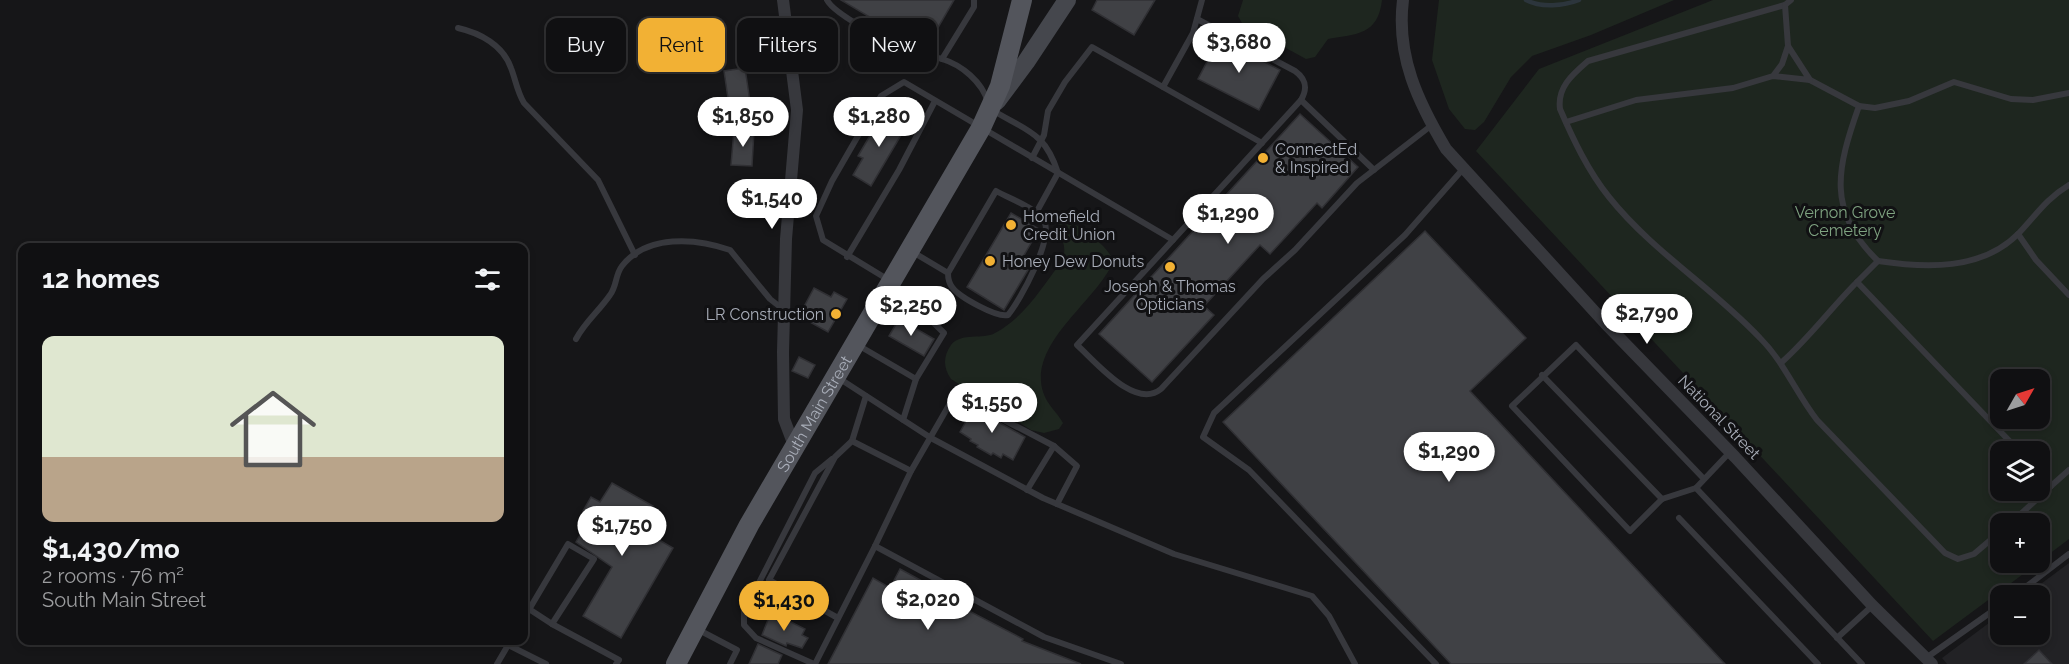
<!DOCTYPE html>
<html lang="en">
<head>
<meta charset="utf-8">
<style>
  :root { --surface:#101012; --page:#1e1e20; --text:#f1f3f6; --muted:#9c9d9f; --line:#303032; --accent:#f2b134 }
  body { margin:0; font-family:Raleway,sans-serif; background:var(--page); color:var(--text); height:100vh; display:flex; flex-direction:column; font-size:22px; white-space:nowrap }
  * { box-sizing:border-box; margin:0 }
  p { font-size:20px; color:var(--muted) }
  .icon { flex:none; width:33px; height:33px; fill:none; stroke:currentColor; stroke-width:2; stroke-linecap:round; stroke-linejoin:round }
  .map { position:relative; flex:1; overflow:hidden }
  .sheet { position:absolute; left:18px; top:243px; width:510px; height:402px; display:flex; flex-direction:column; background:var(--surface); border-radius:12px; box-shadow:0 3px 9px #0003,0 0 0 2px var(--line) }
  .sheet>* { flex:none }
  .hud { position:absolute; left:546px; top:18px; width:570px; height:54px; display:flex; gap:12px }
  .needle { width:39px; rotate:51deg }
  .buttons { position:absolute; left:1990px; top:369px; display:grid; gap:12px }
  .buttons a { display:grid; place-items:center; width:60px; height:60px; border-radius:12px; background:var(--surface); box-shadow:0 3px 9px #0003,0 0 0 2px var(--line); font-size:30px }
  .price { position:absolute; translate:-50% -51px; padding:0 14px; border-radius:21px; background:#fff; color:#222; font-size:20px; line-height:39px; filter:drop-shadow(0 2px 3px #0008) }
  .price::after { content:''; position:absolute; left:50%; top:36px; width:18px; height:14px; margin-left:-9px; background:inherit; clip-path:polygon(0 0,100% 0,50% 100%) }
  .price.active { background:var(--accent); color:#111 }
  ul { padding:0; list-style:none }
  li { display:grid; align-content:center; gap:12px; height:318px; padding:0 24px }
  li span { display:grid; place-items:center; height:186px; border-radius:12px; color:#555 }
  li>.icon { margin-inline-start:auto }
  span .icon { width:108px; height:108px; fill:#fffc; stroke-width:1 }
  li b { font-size:26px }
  h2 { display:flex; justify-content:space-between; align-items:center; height:72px; padding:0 24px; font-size:26px }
  .pill { padding:0 21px; border-radius:12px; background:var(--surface); box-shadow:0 3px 9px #0003,0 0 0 2px var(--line); font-size:21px; line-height:54px }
  .pill.active { background:var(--accent); color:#111 }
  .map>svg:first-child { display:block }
  .built { fill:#222225 }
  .green { fill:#1e261f; fill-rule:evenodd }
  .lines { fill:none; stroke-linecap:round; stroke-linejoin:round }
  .stream { stroke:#2c353c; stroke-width:4.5 }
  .building { fill:#404145; stroke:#303034; stroke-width:1.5 }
  .lane { stroke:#37383d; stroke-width:6 }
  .street { stroke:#37383d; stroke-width:12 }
  .secondary { stroke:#45474d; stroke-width:18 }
  .primary { stroke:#53555c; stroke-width:20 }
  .poi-dot { fill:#f2b134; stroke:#111113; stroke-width:2 }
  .labels { text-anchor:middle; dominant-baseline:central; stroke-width:6; stroke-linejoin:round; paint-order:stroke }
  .poi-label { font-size:16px; fill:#a8adb8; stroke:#111113; text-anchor:start }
  .park-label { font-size:16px; fill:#7fa381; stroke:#111113 }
  .street-label { font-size:16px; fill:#a8adb8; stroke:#111113 }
</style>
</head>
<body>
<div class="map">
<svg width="2069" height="664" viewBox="0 0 2069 664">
  <rect width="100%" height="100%" fill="#161618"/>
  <!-- built -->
  <path class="built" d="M2069 563V664H1947L1942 658 2001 614V634H2040V596L2026 595Z"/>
  <!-- green -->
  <g class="green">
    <path d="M1243 0H1382C1378 35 1357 34 1328 39L1315 57 1306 59 1262 35 1247 32 1238 16Z"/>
    <path d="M1439 0H1674L1591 35 1532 56 1511 77 1484 122 1475 130 1465 129 1449 109 1432 60Z"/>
    <path d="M1713 0H2069V539L2040 561V524H2001V562L2038 563 1933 641 1476 151 1539 69ZM2001 380H2040V418H2001ZM2001 452H2040V490H2001Z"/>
    <path d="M1051 213C1067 217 1111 245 1113 262 1097 301 1028 343 1043 392 1047 405 1057 412 1063 423L1059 429 1044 433 1031 430 951 379C943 368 943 356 951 345 961 332 983 340 995 333 1025 317 1042 287 1062 261 1070 241 1055 232 1051 213Z"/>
  </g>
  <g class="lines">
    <!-- stream -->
    <path class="stream" d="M1526 0C1541 8 1564 6 1579 0"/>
  </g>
  <!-- building -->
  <g class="building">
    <path d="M841 0H954L936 31 931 28 920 47Z"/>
    <path d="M1097 0H1155L1134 35 1092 10Z"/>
    <path d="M760 17 763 36 742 40 739 21Z"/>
    <path d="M1219 39 1280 70 1259 110 1198 79Z"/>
    <path d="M745 68 750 102 729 105 724 71Z"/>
    <path d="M884 112 907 125 871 186 853 175 863 158 858 156Z"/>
    <path d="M1300 114 1358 167 1322 208 1317 203 1270 254 1260 245 1204 306 1214 315 1152 382 1099 334Z"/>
    <path d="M734 130 754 131 752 166 731 165Z"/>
    <path d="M1011 213 1039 229 1019 264 1028 270 1004 310 967 287Z"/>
    <path d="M1425 231 1526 338 1470 391 1725 664H1451L1223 422Z"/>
    <path d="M814 288 831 297 834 292 847 299 828 332 799 316Z"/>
    <path d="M899 319 934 339 924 356 889 336Z"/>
    <path d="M799 357 815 365 808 378 792 371Z"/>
    <path d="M995 406 1008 413 1000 417V423L1025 437 1013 460 1003 454 1001 458 993 453 991 455 977 447 978 445 970 441 971 439 960 432 973 409 993 418 997 413Z"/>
    <path d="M612 483 653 506 645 519 653 523 647 533 673 548 621 638 583 616 612 567 576 542 591 515 583 511 591 497 600 502Z"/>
    <path d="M900 569 946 594 944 598 1023 639 1022 641 1081 664H828L873 578 890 588Z"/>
    <path d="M771 612 805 629 802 635 808 638 802 648 787 643 786 646 762 635Z"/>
    <path d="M758 644 782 655 778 664H749Z"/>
    <path d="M2039 650 2052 664H2024Z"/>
  </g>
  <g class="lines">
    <!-- lane -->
    <g class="lane">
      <path d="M827 0C835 16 904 51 923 57 929 58 936 57 942 59 962 65 982 82 988 102"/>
      <path d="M1791 0 1785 5 1588 61C1573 74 1557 87 1560 109 1573 139 1588 171 1609 197 1652 251 1713 288 1760 338 1784 362 1796 393 1817 420L1945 553 1958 559 1974 554 2001 531"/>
      <path d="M1785 5 1788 46"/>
      <path d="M1197 19 1295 71C1306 79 1308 88 1301 100L1077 345C1096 362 1135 410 1161 389L1263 279 1295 250 1357 183 1432 125"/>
      <path d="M458 28C480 33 503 45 511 68 516 81 517 91 524 103L598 180 635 255"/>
      <path d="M942 59 974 7V0"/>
      <path d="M1810 80 1859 106"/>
      <path d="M1163 87 1193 33 1202 0"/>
      <path d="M1301 100 1374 170"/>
      <path d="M992 110C1027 131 1045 132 1058 173L1036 213"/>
      <path d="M1566 122 1636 100 1733 88 1773 76 1810 80 1788 46 1782 64 1773 76"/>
      <path d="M1032 158 1044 135 1048 111 1065 82 1092 47 1262 143"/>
      <path d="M2018 234 2036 260 2069 295"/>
      <path d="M911 251 948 273 996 191C1010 199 1035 207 1044 221 1054 238 1020 301 1008 315 997 318 959 297 952 287 949 283 948 278 948 273"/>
      <path d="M847 257 899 170 935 101"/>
      <path d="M1878 261C1925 268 1982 271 2019 233 2036 215 2047 198 2069 185"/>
      <path d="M576 339C585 322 599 311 610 295 617 286 615 275 622 266 647 234 696 238 730 250L770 299 784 310"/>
      <path d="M856 344 916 379"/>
      <path d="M1782 362C1810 337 1831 308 1857 282"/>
      <path d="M1542 375 1662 499"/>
      <path d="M837 377 931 438 1043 498 1174 554 1312 596 1329 616 1355 664"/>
      <path d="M903 420 916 379 944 333 892 282 823 240 816 216 832 181 881 96 904 82 1173 240"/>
      <path d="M1004 420 1054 446 1027 490"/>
      <path d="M852 441 866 396"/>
      <path d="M1054 446 1077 466 1057 504"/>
      <path d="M2020 452 1857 282 1878 261C1826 211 1837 168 1859 106L1875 108 1909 101 1954 82 2011 99 2033 100 2069 93"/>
      <path d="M1704 479 1576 345 1512 406 1630 531 1662 499 1696 488 1730 452"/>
      <path d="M2051 486 2069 470"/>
      <path d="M1696 488 1862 664"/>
      <path d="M1679 518 1818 664"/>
      <path d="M2010 524 2051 486 2040 473"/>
      <path d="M875 546 911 471 956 393 992 413"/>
      <path d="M2014 596 2069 554"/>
      <path d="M529 609 552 624"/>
      <path d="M524 618 568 544 594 559 552 624 619 660 616 664"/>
      <path d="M838 618 769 580 835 457 852 441 911 471"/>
      <path d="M697 629 737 650 730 664"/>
      <path d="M1837 638 1872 606"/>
      <path d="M508 645 546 664"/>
      <path d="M1926 658 2001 605"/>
      <path d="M497 664 511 640"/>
      <path d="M814 664 756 638 744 625V612L815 473 832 459"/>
      <path d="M815 664 875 546 1044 637 1121 664"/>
      <path d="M1436 664 1249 470 1203 437 1214 413 1405 235 1463 169"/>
    </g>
    <!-- street -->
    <g class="street">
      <path d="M783 0 797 110 786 239 783 352 784 419 795 448"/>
      <path d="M1403 0C1396 56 1418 102 1446 149L1605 323 1735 457 1872 605 1932 664"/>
    </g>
    <!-- secondary -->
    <path class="secondary" d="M997 101 1026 62 1067 0"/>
    <!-- primary -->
    <path class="primary" id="s1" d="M676 664 749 525 981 128 1000 86 1022 0"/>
  </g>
  <!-- markers -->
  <g class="poi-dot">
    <circle cx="1263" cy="158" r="6"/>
    <circle cx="1011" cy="225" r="6"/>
    <circle cx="990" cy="261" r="6"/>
    <circle cx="1170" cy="267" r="6"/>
    <circle cx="836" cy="314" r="6"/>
  </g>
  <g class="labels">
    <!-- poi labels -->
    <g class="poi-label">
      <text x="1275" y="149">ConnectEd<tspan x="1275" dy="18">&amp; Inspired</tspan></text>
      <text x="1023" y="216">Homefield<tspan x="1023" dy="18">Credit Union</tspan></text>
      <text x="1002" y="261">Honey Dew Donuts</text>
      <text x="1170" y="286" text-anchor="middle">Joseph &amp; Thomas<tspan x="1170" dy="18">Opticians</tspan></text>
      <text x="824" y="314" text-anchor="end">LR Construction</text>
    </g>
    <!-- park labels -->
    <g class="park-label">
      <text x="1845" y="212">Vernon Grove<tspan x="1845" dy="18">Cemetery</tspan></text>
    </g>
    <!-- street labels -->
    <g class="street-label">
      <text stroke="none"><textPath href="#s1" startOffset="286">South Main Street</textPath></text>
      <text transform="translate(1719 417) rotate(46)">National Street</text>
    </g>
  </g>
</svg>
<div class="buttons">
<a><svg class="needle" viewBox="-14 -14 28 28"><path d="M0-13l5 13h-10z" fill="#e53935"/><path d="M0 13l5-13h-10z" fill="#9c9d9f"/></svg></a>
<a><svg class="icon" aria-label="layers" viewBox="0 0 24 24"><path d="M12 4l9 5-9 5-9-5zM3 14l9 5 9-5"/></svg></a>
<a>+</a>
<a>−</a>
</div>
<b class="price" style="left:1239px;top:74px">$3,680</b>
<b class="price" style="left:743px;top:148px">$1,850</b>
<b class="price" style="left:879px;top:148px">$1,280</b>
<b class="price" style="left:772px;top:230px">$1,540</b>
<b class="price" style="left:1228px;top:245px">$1,290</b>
<b class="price" style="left:911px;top:337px">$2,250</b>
<b class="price" style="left:1647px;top:345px">$2,790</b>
<b class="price" style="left:992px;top:434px">$1,550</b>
<b class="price" style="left:1449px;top:483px">$1,290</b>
<b class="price" style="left:622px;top:557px">$1,750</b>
<b class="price" style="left:928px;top:631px">$2,020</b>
<b class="price active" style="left:784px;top:632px">$1,430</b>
<div class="hud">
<a class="pill">Buy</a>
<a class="pill active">Rent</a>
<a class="pill">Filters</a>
<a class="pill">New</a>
</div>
<section class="sheet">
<h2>12 homes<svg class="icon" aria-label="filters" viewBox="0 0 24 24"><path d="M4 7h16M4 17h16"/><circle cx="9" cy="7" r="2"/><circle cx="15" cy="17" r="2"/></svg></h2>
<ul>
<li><span style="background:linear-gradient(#dfe7d0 65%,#b9a48a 0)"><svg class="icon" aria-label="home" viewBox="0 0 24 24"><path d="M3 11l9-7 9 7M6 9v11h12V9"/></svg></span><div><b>$1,430/mo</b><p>2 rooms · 76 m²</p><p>South Main Street</p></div></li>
</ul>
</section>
</div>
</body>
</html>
